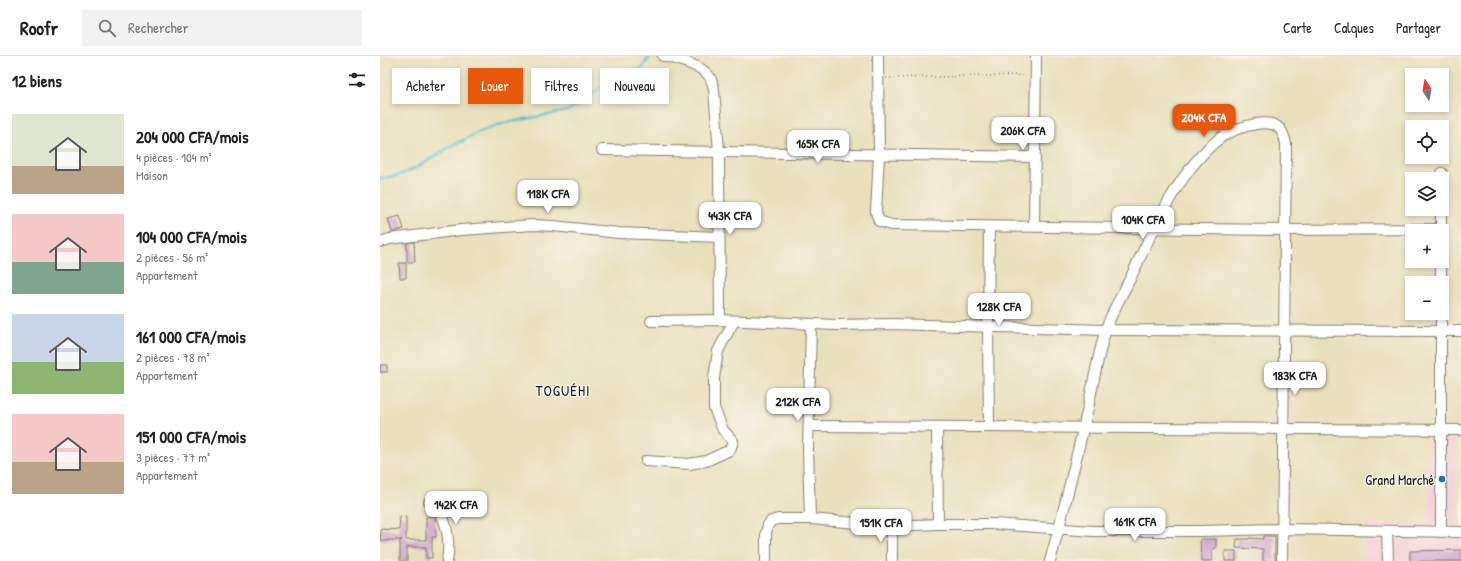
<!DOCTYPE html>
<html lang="fr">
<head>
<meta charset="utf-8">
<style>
  :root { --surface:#fff; --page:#f2f2f2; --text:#222; --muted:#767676; --line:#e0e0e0; --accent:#ea580c }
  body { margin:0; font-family:"Patrick Hand",sans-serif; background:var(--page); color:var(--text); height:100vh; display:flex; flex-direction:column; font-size:15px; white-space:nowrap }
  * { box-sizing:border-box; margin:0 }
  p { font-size:13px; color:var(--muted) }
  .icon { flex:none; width:22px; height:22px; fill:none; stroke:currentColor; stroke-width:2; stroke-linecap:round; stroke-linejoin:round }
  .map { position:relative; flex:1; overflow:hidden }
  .sheet { display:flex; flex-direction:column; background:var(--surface); width:380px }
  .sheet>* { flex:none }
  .hud { position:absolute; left:12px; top:12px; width:380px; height:36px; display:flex; gap:8px }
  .needle { width:26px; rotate:349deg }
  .controls { position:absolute; left:1025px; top:12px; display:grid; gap:8px }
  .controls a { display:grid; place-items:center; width:44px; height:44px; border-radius:0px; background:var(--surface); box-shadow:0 2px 6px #0003; font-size:20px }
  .price { position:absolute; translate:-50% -34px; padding:0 9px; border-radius:8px; background:#fff; color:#222; font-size:13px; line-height:26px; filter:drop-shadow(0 1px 2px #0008) }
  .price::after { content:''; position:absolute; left:50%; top:24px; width:12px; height:9px; margin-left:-6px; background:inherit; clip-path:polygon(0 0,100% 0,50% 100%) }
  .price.on { background:var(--accent); color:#fff }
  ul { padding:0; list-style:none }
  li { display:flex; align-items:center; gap:12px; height:100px; padding:0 12px }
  li span { display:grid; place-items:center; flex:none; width:112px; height:80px; border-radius:0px; color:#555 }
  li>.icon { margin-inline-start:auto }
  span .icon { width:48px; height:48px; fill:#fffc; stroke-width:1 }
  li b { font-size:17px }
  h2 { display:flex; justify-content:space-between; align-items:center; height:48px; padding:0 12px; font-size:17px }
  .chip { padding:0 14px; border-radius:0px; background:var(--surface); box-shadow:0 2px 6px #0003; font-size:14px; line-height:36px }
  .chip.on { background:var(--accent); color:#fff }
  header { display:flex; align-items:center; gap:24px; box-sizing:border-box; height:56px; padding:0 20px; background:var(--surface); border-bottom:1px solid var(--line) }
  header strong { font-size:19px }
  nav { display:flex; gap:22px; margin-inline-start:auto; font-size:14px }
  .search { width:280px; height:36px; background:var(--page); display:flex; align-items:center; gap:10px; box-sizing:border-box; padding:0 14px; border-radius:0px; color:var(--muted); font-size:15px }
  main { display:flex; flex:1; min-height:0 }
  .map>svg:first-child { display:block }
  .built { fill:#f5cfd9 }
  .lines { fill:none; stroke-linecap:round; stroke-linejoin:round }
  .stream { stroke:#52bfcc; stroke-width:2.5 }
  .building { fill:#d3acd1 }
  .street-casing { stroke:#827e6c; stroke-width:12 }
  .path { stroke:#827e6c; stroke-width:1.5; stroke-dasharray:1 3; stroke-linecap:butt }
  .street { stroke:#fff; stroke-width:10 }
  .poi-dot { fill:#1f6fb2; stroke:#f7f3e8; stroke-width:1.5 }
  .labels { text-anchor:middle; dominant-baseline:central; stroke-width:3; stroke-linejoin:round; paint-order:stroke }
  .poi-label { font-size:14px; fill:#1c1c1c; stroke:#f7f3e8; text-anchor:end }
  .neighbourhood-label { font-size:15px; letter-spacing:1px; fill:#1c1c1c; stroke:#f7f3e8 }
</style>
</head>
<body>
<header>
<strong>Roofr</strong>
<div class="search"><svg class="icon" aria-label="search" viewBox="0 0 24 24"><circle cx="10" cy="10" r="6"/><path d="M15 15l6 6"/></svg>Rechercher</div>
<nav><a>Carte</a><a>Calques</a><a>Partager</a></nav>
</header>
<main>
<section class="sheet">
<h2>12 biens<svg class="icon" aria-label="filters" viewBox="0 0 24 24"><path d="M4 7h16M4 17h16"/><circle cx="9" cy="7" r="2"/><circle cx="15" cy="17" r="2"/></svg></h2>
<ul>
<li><span style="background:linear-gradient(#dfe7d0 65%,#b9a48a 0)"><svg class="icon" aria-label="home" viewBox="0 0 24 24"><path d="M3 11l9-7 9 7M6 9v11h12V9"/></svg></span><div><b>204 000 CFA/mois</b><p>4 pièces · 104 m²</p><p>Maison</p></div></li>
<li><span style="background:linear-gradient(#f6c9c9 60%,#7fa58c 0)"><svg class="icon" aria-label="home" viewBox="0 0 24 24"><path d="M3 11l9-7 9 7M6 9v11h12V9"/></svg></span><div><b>104 000 CFA/mois</b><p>2 pièces · 56 m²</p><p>Appartement</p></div></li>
<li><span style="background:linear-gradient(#c9d6e8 60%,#8fb573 0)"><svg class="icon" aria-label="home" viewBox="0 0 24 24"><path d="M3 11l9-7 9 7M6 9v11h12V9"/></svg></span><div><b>161 000 CFA/mois</b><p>2 pièces · 78 m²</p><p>Appartement</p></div></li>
<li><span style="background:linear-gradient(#f6c9c9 60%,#b9a48a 0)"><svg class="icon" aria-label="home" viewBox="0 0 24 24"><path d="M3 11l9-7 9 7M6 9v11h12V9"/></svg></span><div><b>151 000 CFA/mois</b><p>3 pièces · 77 m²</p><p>Appartement</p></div></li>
</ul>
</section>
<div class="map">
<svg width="1081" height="505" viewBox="0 0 1081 505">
  <rect width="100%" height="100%" fill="#f7f3e8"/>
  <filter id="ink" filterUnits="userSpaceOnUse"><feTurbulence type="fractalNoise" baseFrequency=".025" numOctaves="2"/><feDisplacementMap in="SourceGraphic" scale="8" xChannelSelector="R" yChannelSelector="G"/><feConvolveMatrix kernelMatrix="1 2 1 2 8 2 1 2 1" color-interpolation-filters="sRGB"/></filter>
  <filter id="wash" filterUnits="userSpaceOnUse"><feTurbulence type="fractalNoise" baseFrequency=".012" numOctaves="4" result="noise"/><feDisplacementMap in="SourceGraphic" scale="16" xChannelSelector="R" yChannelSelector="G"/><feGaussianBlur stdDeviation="0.9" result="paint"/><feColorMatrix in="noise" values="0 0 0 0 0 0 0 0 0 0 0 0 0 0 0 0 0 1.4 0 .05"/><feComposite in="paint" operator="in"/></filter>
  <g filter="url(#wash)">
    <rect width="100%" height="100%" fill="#e9e0bc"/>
    <!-- built -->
    <path class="built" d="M1076 378V467H1081V505H985V468L1048 467V379Z"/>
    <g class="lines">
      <!-- stream -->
      <path class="stream" d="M0 123 19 119 34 113 73 89 86 83 98 76 125 67 187 55 199 48 223 30 263 11 270 0"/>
    </g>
    <g id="blocks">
      <!-- building -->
      <g class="building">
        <path d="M20 160 24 173 12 176 8 163Z"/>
        <path d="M34 186 35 206H27V187Z"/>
        <path d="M19 207H26V222H20Z"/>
        <rect x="0" y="309" width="7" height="7"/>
        <path d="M20 460 26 461V484H46V461L55 460 56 481H52V502H46V491H27V505H20V484H22H8V485H0L1 473 19 474Z"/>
        <path d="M883 480H895V505H883V493L856 492 857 483H869V482L883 483Z"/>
        <path d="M820 483H836V492L832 493V505H821Z"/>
        <path d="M1081 494V505H1030V495Z"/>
        <rect x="845" y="495" width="11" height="10"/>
      </g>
    </g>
  </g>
  <g filter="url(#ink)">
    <use href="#blocks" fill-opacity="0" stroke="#827e6c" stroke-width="1"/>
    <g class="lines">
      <defs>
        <g id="street">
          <path d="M283 0C296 3 321 9 329 20 332 24 333 29 334 34L339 95 340 264"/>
          <path d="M498 0 499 99 496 156 499 165 511 169 905 174 1061 173"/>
          <path d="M222 94 654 101"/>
          <path d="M1062 123V117"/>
          <path d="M654 170 656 0"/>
          <path d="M1061 175V153"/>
          <path d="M0 186 10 183 81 174 153 169 173 170 239 177 339 181"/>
          <path d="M1061 205V227"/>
          <path d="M271 265 340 264 456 269 511 268 725 274 1081 275"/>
          <path d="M429 370 1081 374"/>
          <path d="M557 371 558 468"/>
          <path d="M609 371 608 271 609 171"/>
          <path d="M266 405 309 408 326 405 350 394 353 385 343 374 334 352V322L338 295 354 265"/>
          <path d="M49 446C52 449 56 451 59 454 68 468 70 489 67 505"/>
          <path d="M430 463 428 393 431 269"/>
          <path d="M1007 475 1008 505"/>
          <path d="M1061 476V257"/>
          <path d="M386 505V477L388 469 391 465 398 463H430L512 470 558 468H614L713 475H820L902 473 1081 476"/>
          <path d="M512 505V470"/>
          <path d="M670 505C684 455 696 403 708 352 713 327 718 301 725 276 730 259 743 237 751 221 773 174 798 115 840 82 850 75 864 70 876 68 894 65 903 70 906 88L902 505"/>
        </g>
      </defs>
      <!-- street casing -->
      <use href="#street" class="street-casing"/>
      <!-- path -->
      <path class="path" d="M506 22 646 19"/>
      <!-- street -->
      <use href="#street" class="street"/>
    </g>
  </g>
  <!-- markers -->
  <circle class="poi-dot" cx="1062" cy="423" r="4"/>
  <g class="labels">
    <!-- poi labels -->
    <g class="poi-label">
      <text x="1054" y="423">Grand Marché</text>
    </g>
    <!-- neighbourhood labels -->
    <g class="neighbourhood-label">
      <text x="183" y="334">TOGUÉHI</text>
    </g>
  </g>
</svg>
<div class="controls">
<a><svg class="needle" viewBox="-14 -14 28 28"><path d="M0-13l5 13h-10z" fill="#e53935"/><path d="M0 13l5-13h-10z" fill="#767676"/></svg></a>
<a><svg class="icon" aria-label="locate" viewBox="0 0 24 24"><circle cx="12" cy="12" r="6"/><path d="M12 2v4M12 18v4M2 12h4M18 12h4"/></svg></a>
<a><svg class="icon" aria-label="layers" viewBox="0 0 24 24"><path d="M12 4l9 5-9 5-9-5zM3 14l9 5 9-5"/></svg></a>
<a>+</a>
<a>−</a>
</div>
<b class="price on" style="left:824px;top:82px">204K CFA</b>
<b class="price" style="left:643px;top:95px">206K CFA</b>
<b class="price" style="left:438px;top:108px">165K CFA</b>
<b class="price" style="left:168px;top:158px">118K CFA</b>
<b class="price" style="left:350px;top:180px">443K CFA</b>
<b class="price" style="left:763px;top:184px">104K CFA</b>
<b class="price" style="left:619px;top:271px">128K CFA</b>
<b class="price" style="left:915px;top:340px">183K CFA</b>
<b class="price" style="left:418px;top:366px">212K CFA</b>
<b class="price" style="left:76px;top:469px">142K CFA</b>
<b class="price" style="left:755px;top:486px">161K CFA</b>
<b class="price" style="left:501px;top:487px">151K CFA</b>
<div class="hud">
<a class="chip">Acheter</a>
<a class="chip on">Louer</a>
<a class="chip">Filtres</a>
<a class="chip">Nouveau</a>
</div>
</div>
</main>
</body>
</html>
